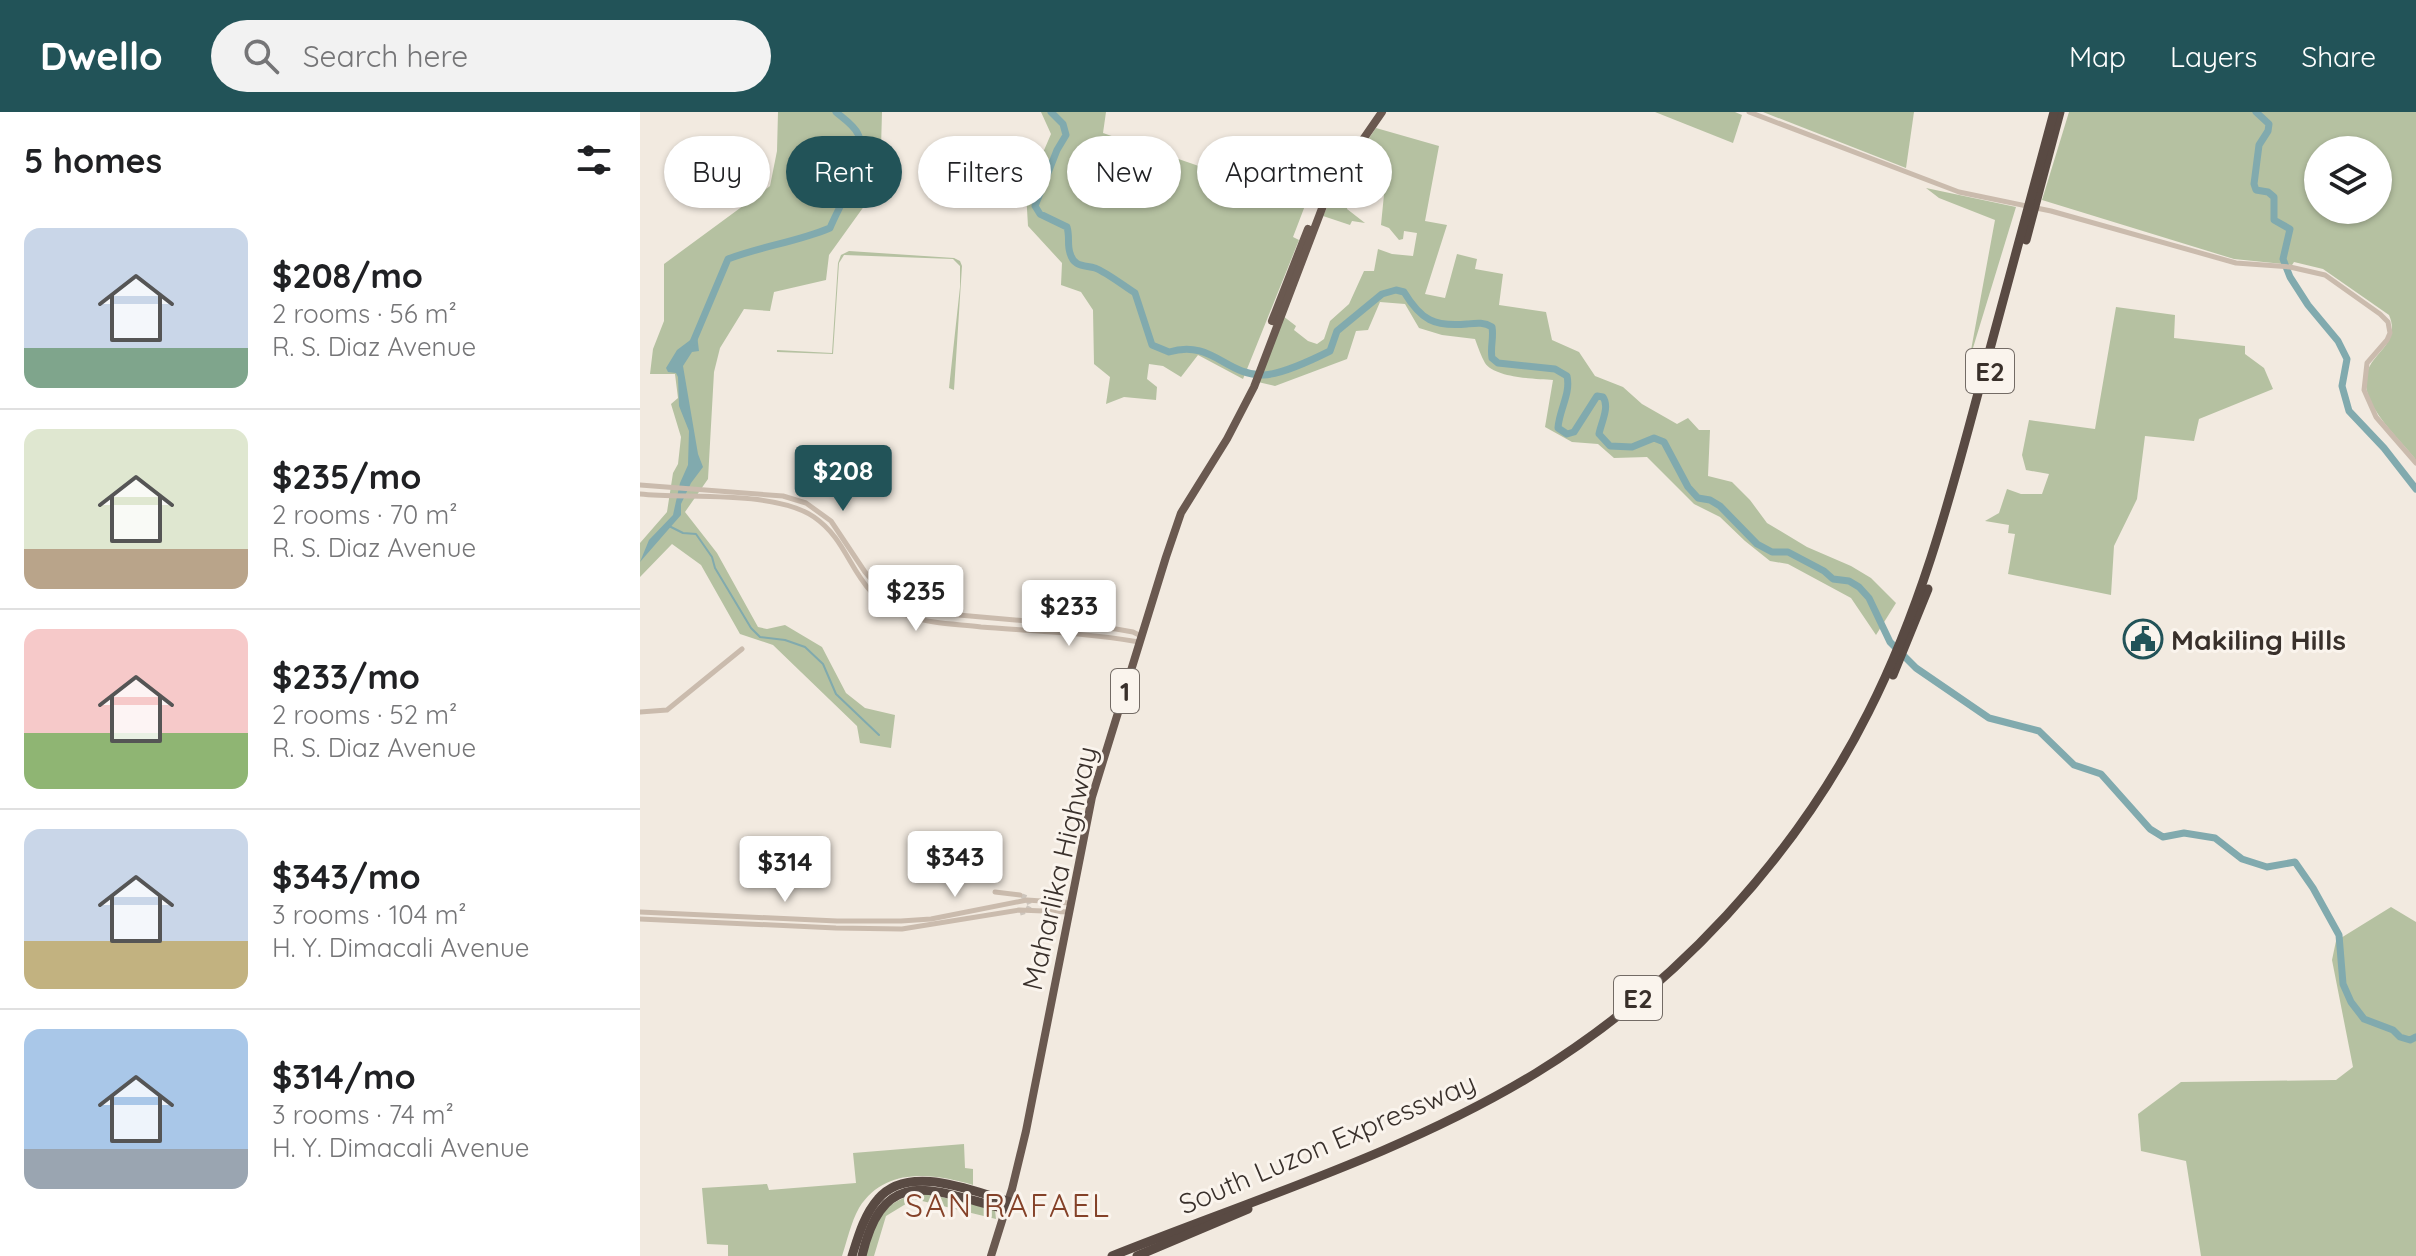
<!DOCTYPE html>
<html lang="en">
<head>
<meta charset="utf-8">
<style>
  :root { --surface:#fff; --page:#f2f2f2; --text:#202124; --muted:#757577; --line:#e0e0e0; --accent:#225358 }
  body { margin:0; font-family:Quicksand,sans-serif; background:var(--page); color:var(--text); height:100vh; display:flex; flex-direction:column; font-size:30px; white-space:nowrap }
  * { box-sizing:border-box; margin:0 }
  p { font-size:26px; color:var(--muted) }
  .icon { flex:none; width:44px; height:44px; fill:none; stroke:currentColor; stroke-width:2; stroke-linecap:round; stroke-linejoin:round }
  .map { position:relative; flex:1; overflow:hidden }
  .drawer { display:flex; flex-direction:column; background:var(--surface); width:640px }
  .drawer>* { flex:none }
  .guide { position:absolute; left:24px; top:24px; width:760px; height:72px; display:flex; gap:16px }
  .controls { position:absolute; left:1664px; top:24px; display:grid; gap:16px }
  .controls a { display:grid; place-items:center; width:88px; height:88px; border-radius:50%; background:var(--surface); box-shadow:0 2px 6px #0004; font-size:40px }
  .price { position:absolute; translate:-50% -68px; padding:0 18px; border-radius:8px; background:#fff; color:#222; font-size:26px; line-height:52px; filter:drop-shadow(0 2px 4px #0008) }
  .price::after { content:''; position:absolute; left:50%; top:48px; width:24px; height:18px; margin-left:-12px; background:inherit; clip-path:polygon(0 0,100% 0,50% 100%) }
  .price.current { background:var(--accent); color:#fff }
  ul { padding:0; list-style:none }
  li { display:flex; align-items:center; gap:24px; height:200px; padding:0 24px }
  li+li { border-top:2px solid var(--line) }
  li span { display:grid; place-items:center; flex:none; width:224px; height:160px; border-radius:16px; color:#555 }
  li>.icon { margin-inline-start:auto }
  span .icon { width:96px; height:96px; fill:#fffc; stroke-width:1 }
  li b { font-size:34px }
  h2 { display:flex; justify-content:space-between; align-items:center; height:96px; padding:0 24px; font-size:34px }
  .tag { padding:0 28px; border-radius:36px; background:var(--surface); box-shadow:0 2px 6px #0004; font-size:28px; line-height:72px }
  .tag.current { background:var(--accent); color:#fff }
  header { display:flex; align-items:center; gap:48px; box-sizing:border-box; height:112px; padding:0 40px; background:var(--accent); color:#fff }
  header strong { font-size:38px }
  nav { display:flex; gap:44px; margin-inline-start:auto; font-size:28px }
  .search { width:560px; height:72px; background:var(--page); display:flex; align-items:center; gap:20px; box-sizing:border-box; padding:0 28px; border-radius:44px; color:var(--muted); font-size:30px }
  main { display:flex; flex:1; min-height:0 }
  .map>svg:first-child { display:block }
  .green { fill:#b5c1a1; fill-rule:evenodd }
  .water { fill:#81aaae }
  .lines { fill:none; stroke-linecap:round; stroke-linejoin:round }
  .stream { stroke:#81aaae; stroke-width:2 }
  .river { stroke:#81aaae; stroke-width:7 }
  .tertiary-tunnel { stroke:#cdc5bc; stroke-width:5; stroke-dasharray:5 2.5; stroke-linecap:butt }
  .tertiary { stroke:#cabbad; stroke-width:5 }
  .trunk { stroke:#6a5950; stroke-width:8 }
  .motorway { stroke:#594a43; stroke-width:9 }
  .labels { text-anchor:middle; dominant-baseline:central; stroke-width:6; stroke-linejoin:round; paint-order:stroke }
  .shield { fill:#faf4ed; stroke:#736b65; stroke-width:2 }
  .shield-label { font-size:26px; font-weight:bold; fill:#39302b }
  .poi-label { font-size:28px; font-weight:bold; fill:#39302b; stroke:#faf4ed; text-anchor:start }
  .street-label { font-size:28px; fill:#39302b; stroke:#faf4ed }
  .quarter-label { font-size:32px; letter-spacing:2px; fill:#844128; stroke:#faf4ed }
</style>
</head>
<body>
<header>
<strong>Dwello</strong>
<div class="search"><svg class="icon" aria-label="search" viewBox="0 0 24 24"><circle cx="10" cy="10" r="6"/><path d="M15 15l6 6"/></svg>Search here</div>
<nav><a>Map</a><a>Layers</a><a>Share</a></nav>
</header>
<main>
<section class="drawer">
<h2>5 homes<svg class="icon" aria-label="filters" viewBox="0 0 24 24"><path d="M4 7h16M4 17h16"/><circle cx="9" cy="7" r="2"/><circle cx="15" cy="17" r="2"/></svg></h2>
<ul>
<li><span style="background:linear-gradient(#c9d6e8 75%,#7fa58c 0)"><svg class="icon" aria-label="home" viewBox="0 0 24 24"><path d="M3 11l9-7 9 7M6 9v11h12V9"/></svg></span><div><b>$208/mo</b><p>2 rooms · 56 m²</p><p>R. S. Diaz Avenue</p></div></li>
<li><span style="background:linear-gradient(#dfe7d0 75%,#b9a48a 0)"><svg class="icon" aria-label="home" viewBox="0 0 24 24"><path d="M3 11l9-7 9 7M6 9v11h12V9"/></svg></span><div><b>$235/mo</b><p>2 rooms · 70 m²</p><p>R. S. Diaz Avenue</p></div></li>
<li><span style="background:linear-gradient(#f6c9c9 65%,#8fb573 0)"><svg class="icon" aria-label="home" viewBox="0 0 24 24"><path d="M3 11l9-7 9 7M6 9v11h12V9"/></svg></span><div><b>$233/mo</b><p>2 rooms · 52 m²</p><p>R. S. Diaz Avenue</p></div></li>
<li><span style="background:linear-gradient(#c9d6e8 70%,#c2b280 0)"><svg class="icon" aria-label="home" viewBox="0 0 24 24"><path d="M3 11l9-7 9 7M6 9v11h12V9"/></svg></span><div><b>$343/mo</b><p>3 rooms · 104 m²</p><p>H. Y. Dimacali Avenue</p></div></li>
<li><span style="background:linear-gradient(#a9c7e8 75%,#9aa5b1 0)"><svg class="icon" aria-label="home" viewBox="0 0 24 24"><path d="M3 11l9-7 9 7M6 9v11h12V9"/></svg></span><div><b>$314/mo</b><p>3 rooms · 74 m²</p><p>H. Y. Dimacali Avenue</p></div></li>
</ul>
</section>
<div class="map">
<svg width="1776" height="1144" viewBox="0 0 1776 1144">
  <rect width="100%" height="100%" fill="#f2eae0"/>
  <!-- green -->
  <g class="green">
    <path d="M138 0H242L240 72 189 143 186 168 134 180 130 199 104 197 80 236 74 260 68 367 45 400 77 441 118 515 127 517 145 513 182 535 206 581 225 596 255 603 251 636 220 631 217 614 133 533 100 522 61 453 32 432 0 465V431L27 400 33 361 38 352 41 325 31 292 38 286 35 262H10L13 237 24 209V152L130 74 137 39Z"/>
    <path d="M401 0H466L463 21 666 91 653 125 659 128 603 267 558 243 541 265 523 254 509 252 507 267 517 275 516 288 484 285 466 292 470 265 454 252 453 198 441 180 421 173 422 151 388 114 386 80 411 22Z"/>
    <path d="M1015 0H1095L1102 3 1093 31Z"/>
    <path d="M1123 0H1274L1266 56Z"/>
    <path d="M1429 0H1776V348C1761 329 1739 309 1730 288 1710 243 1765 240 1749 203L1683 157 1654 150 1652 153 1594 147 1402 88ZM1678 38H1738V98H1678Z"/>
    <path d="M736 16 799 34 785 109 807 113 785 182 805 186 817 142 837 147 835 157 863 162 859 193 906 200 912 228 939 240 955 264 983 275 1002 292 1037 312 1048 306 1059 318H1070L1068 364 1092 370 1110 388 1127 411 1167 435 1211 454 1231 466 1256 491 1236 523 1211 486 1148 452 1130 449 1105 429 1080 405 1054 392 1007 345 974 346 958 332 932 330 905 315 913 268C896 267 855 266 845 251 841 244 838 235 835 227L802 223 779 216 765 192 740 190 728 218 716 219 707 247 635 274 618 270 643 204 656 214 654 218 668 229 677 232 684 227 690 209 709 192 724 159H734L738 137 752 142 773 144 777 121 764 119 763 127 759 128 749 116 741 113 746 62 717 58 715 68 705 61Z"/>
    <path d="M702 64 711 71 707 97 725 111 712 109 710 113 683 104Z"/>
    <path d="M1286 76 1376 95 1329 249 1355 108 1299 86Z"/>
    <path d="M209 139 314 146 320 149 322 154 314 278 309 276 320 175V154L313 147 204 143 199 151 193 242 137 240V238L192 241 198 151 201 143Z"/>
    <path d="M1476 195 1535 203 1534 226 1605 234V242L1624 256 1633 277 1559 307 1554 329 1505 324 1497 387 1474 434 1471 483 1368 462 1375 422 1368 421 1369 413 1345 409 1359 401 1367 377 1381 382H1402L1409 362 1386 358 1382 343 1389 308 1455 317Z"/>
    <path d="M1751 795 1776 810V1144H1561L1546 1049 1501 1039 1498 1002 1541 970 1696 968 1713 955 1692 848 1696 829Z"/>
    <path d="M324 1032 325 1056 333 1057V1073C292 1061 245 1055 219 1096 211 1110 207 1129 202 1144H88V1133L67 1132 62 1076 127 1072 129 1078 216 1071 213 1041Z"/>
    <path d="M283 1081 351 1096 355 1098 356 1107 274 1087 246 1104 234 1144H224C239 1107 239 1089 283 1081Z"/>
  </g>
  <!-- water -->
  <path class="water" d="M57 223 59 239 52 240 43 254 58 342 63 355 51 371 41 392V403L0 450 9 428 33 403 40 371 48 353 49 319 39 294 38 265 36 261 28 260 26 256 37 238Z"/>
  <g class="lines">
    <!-- stream -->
    <path class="stream" d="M29 414 43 421 56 422 72 445 75 456 111 516 120 525 145 528 165 535 183 552 196 582 239 623"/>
    <!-- river -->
    <g class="river">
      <path d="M411 0 423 12 426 23 417 38 395 94 400 102 427 115C430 125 427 132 430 141 434 156 445 153 455 156 466 160 484 174 495 181L512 233 529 240C572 227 586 264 624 263 642 262 674 247 690 239L697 219 742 182 756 178 764 180C781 208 794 215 827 212 837 211 844 210 852 215 854 226 850 235 852 246L858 251 915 257 927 264C931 282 919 298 918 316L927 322 934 320 957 284 963 285C970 295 961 311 959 322L970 334 992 335 1014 326 1024 330 1048 375 1058 386 1070 388 1080 394 1117 432 1132 440H1148L1184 459 1193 467 1209 469 1219 475 1229 486 1250 530 1276 556 1349 606 1399 619 1434 653 1461 662 1510 717 1523 725 1544 721 1575 726 1602 747 1627 755 1655 750 1673 776 1699 823 1703 872 1711 890 1724 907 1753 918 1760 925 1770 928 1776 925"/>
      <path d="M1616 0 1629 12 1628 19 1619 33 1614 72 1616 78 1628 80 1634 85V108L1650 117 1643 147 1650 165 1668 193 1698 229 1707 247 1702 274 1709 299 1744 336 1776 377"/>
      <path d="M53 230 88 147C122 134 157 130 190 116 200 91 230 46 218 22 214 13 203 6 196 0"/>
    </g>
    <!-- tertiary-tunnel -->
    <path class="tertiary-tunnel" d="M380 801 387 799 390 793 387 786 380 783"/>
    <!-- tertiary -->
    <g class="tertiary">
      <path d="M1109 0 1319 80 1411 99 1596 151 1650 155 1685 163 1740 202 1748 210 1750 221 1747 228 1727 251 1724 278 1736 305 1776 351"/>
      <path d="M0 373 143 384 166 391 191 409 225 460 240 477 258 490 296 501 476 517 493 520 501 524"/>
      <path d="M0 382C47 387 135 378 174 405 216 434 209 482 269 504 291 512 317 512 341 515 394 519 447 521 499 530"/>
      <path d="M0 600 27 598 102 537"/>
      <path d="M355 780 380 783"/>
      <path d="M0 800 197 809H261L291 807 387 788 430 791"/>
      <path d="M0 807 196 816 262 817 379 798 428 800"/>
    </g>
    <!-- trunk -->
    <g class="trunk">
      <path d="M684 88 704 55 742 0"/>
      <path d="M632 209 668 117"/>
      <path d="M351 1144 372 1077 386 1019 452 685 526 445 541 401 587 327 614 275 686 86"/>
    </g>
    <!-- motorway -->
    <g class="motorway">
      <path d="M1386 128 1420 0"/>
      <path d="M1253 563 1288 477"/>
      <path d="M212 1144C218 1125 224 1103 238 1087 268 1051 332 1079 368 1089"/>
      <path d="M222 1144C244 1049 295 1080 366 1097"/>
      <path d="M472 1144C612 1088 767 1040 896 961 1034 876 1155 746 1228 601 1279 501 1308 394 1337 285 1363 190 1388 95 1414 0"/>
      <path d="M497 1144 608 1097"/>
    </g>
  </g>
  <!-- icons -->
  <defs>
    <symbol id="civic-ring" viewBox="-11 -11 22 22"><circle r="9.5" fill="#faf4ed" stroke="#225358" stroke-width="1.5"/><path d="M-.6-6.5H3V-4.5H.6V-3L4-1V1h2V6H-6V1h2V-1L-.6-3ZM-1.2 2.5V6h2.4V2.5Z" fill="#225358"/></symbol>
  </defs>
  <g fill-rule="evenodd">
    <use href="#civic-ring" x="1481" y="505" width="44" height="44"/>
  </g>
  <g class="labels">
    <!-- shield labels -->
    <g class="shield">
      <rect x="1326" y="237" width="48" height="44" rx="6"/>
      <rect x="471" y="557" width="28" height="44" rx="6"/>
      <rect x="974" y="864" width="48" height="44" rx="6"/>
    </g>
    <g class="shield-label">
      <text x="1350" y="259">E2</text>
      <text x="485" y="579">1</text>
      <text x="998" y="886">E2</text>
    </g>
    <!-- poi labels -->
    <g class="poi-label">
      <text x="1531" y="527">Makiling Hills</text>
    </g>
    <!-- street labels -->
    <g class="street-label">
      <text transform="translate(419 756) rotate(-77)">Maharlika Highway</text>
      <text transform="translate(687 1031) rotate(-23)">South Luzon Expressway</text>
    </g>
    <!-- quarter labels -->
    <g class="quarter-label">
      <text x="368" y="1093">SAN RAFAEL</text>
    </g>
  </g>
</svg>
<div class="controls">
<a><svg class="icon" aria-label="layers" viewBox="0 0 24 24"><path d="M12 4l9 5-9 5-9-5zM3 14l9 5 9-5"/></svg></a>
</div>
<b class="price current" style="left:203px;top:401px">$208</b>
<b class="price" style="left:276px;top:521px">$235</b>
<b class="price" style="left:429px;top:536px">$233</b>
<b class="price" style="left:315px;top:787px">$343</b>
<b class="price" style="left:145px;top:792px">$314</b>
<div class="guide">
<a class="tag">Buy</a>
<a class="tag current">Rent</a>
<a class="tag">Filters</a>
<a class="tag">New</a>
<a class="tag">Apartment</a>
</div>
</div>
</main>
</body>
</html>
